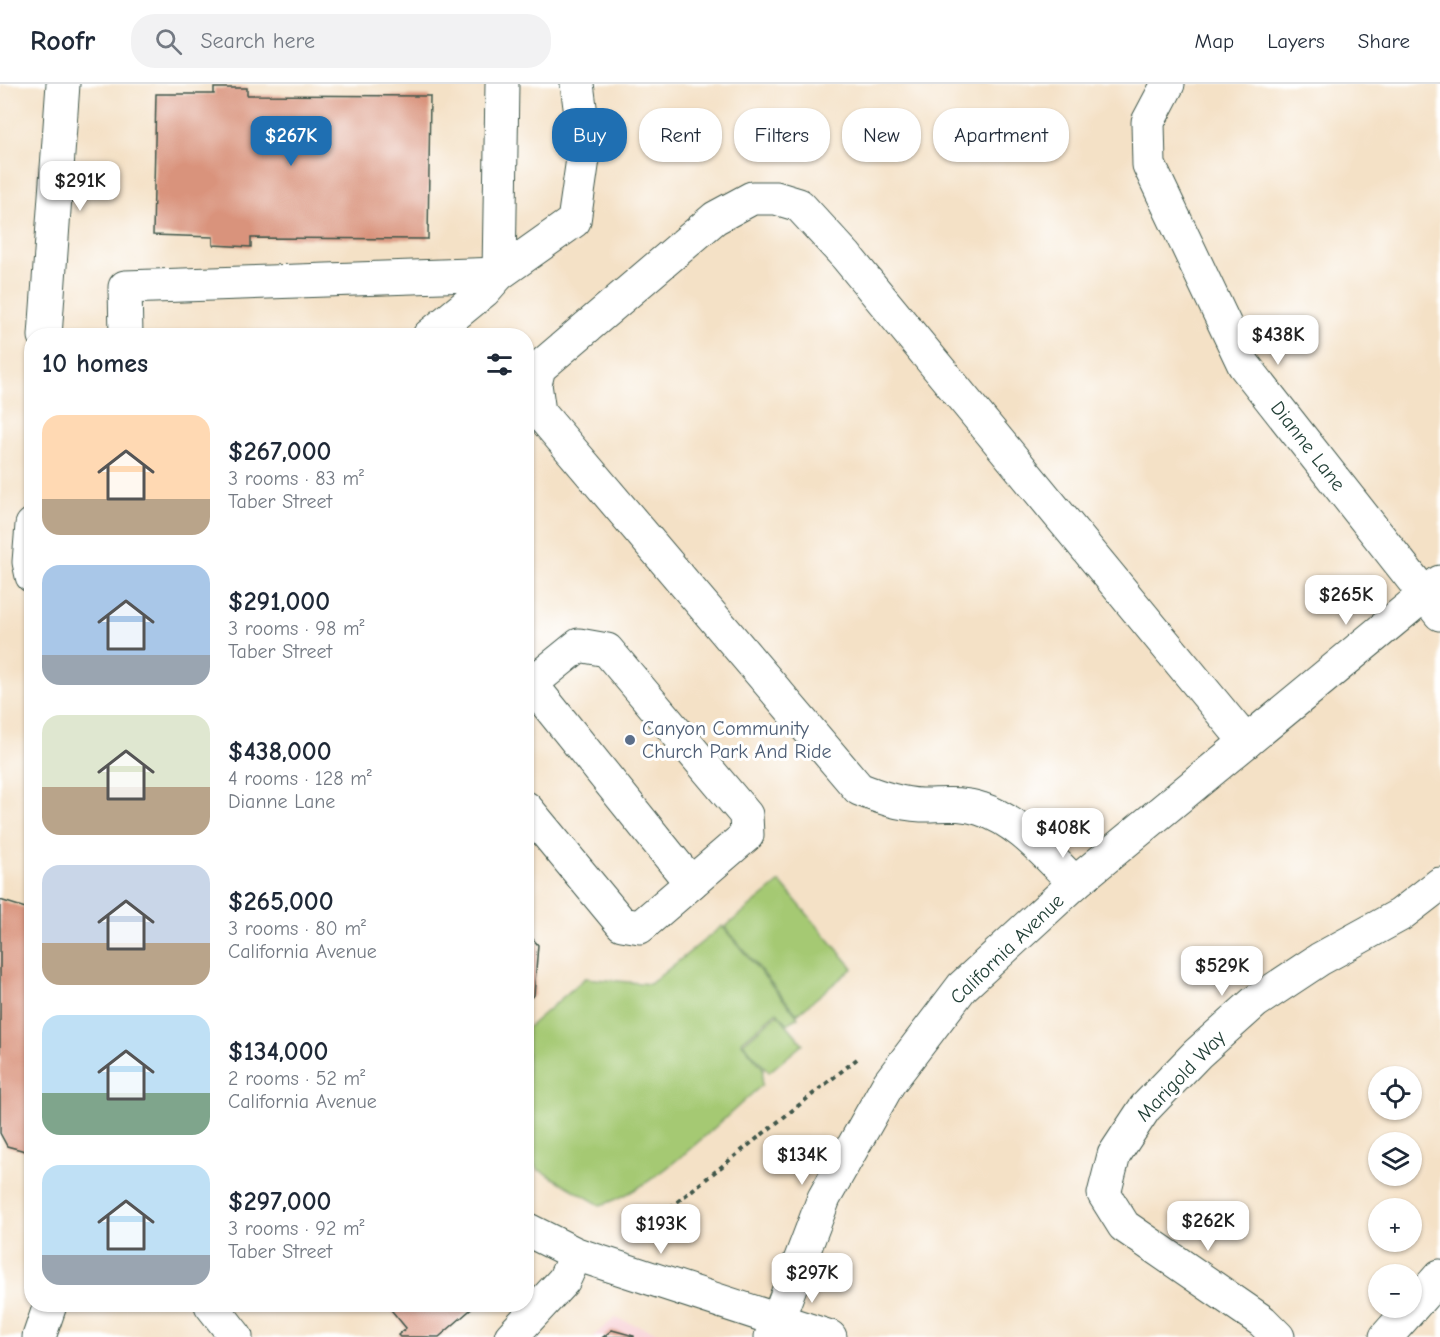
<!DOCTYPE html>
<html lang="en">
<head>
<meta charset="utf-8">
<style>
  :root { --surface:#fff; --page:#f2f2f3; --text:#1f2937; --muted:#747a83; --line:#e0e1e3; --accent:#1f6fb2 }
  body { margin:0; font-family:"Comic Neue",sans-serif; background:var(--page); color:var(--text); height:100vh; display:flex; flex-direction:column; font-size:22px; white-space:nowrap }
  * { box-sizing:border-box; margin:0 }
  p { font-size:20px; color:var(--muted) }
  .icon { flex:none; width:33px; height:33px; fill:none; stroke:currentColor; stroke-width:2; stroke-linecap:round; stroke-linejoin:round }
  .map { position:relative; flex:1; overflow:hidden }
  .drawer { position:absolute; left:24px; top:244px; width:510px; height:984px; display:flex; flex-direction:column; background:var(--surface); border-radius:24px; box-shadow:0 2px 4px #0004 }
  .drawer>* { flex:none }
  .banner { position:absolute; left:552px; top:24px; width:570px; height:54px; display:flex; gap:12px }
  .controls { position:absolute; left:1368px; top:982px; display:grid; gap:12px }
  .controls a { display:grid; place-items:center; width:54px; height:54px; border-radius:50%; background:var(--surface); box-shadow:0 2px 4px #0004; font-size:30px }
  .price { position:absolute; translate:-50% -51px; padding:0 14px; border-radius:12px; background:#fff; color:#222; font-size:20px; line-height:39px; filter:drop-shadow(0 2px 3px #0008) }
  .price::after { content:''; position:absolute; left:50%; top:36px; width:18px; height:14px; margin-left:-9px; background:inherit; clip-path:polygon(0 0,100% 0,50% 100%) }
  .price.active { background:var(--accent); color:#fff }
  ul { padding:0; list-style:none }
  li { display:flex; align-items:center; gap:18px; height:150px; padding:0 18px }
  li span { display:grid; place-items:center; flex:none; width:168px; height:120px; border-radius:18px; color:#555 }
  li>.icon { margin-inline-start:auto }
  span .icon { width:72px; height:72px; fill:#fffc; stroke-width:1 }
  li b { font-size:26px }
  h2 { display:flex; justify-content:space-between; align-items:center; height:72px; padding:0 18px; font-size:26px }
  .tag { padding:0 21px; border-radius:24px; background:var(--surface); box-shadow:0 2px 4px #0004; font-size:21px; line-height:54px }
  .tag.active { background:var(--accent); color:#fff }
  header { display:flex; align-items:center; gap:36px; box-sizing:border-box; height:84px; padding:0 30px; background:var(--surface); border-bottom:2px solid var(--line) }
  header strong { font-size:28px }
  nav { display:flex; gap:33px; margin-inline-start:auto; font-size:21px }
  .search { width:420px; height:54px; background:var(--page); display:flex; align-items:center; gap:15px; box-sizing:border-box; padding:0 21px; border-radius:24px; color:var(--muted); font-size:22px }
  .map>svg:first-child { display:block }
  .built { fill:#f7cfd4 }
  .green { fill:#a5c973; stroke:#628354; stroke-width:1.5 }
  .building { fill:#d9937b }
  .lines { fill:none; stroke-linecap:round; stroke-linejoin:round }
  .minor-casing { stroke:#3f564a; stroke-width:35 }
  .major-casing { stroke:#3f564a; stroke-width:35 }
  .path { stroke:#3f564a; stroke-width:4; stroke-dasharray:4.5 4.5; stroke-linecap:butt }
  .minor { stroke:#fff; stroke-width:33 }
  .major { stroke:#fff; stroke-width:33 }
  .service-dot { fill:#5c6f8a; stroke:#fff; stroke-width:2 }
  .labels { text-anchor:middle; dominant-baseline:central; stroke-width:6; stroke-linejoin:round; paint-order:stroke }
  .street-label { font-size:20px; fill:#1f3d34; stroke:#fff }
  .service-label { font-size:20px; fill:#4e5e75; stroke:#fff; text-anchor:start }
</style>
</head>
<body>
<header>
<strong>Roofr</strong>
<div class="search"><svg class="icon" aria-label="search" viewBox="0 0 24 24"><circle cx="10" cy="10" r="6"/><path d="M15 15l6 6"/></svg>Search here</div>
<nav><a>Map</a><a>Layers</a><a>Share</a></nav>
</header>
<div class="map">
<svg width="1440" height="1253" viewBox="0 0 1440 1253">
  <rect width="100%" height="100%" fill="#fff"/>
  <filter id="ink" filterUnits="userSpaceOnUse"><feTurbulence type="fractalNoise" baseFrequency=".0167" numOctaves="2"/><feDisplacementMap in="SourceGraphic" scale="12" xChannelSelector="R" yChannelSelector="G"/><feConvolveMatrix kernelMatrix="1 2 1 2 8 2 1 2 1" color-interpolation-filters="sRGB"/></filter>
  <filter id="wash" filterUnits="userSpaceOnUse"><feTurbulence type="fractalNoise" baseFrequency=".008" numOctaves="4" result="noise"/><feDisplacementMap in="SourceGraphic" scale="24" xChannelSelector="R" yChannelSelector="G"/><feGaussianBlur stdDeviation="1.35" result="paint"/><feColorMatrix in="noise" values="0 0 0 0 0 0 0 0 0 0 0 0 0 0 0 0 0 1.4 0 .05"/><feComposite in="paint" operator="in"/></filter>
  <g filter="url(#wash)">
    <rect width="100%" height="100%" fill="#f4e1c6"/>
    <!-- built -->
    <path class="built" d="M615 1234 671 1253H592Z"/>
    <!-- green -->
    <g class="green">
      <path d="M780 798 853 884 797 930 725 843Z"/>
      <path d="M722 842 798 933 787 940 777 928 741 958 763 984 762 1001C719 1038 653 1107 600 1121L539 1086 527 1074V944L585 894 650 900Z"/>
      <path d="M778 930 803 960 769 988 743 959Z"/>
    </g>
    <g id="blocks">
      <!-- building -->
      <g class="building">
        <path d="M214 4H247V11L430 12 428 155 251 154V163L213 161V153L153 151 156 10H214Z"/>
        <path d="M0 816 32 826V1064L25 1067 7 1062 0 1049Z"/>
        <path d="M526 847 538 861 534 911 526 917Z"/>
        <path d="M387 1221H476L439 1253H400L398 1251 406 1244Z"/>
        <path d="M612 1246 634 1252V1253H603Z"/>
      </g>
    </g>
  </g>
  <g filter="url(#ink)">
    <use href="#blocks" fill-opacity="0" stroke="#3f564a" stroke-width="1.5"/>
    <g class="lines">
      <defs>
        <g id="minor">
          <path d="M1168 0 1148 38 1149 81 1244 281 1440 530"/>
          <path d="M45 252 63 0"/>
          <path d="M126 252 125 203 499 190 574 137 585 61 577 0"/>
          <path d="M429 252 484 207 499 190 502 0"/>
          <path d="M32 441 29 478 32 492"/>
          <path d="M531 600 691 799"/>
          <path d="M526 604 579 561 607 566 746 731 747 751 640 843 622 840 526 724"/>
          <path d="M1075 799C1047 772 1019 737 981 725 961 718 942 721 921 721 899 720 879 713 859 705L539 328 535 300 539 284 715 134 752 114H776L799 121 846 172 1246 658"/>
          <path d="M526 1145 576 1170 830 1253"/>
          <path d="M211 1221 236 1253"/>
          <path d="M39 1253 50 1221"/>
          <path d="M511 1253 564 1196 576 1170"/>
          <path d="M1278 1253 1262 1237 1124 1142 1104 1110 1114 1071 1145 1024 1197 970 1255 918 1320 875 1400 831 1440 800"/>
          <path d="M1386 1253 1440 1192"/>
        </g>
        <path id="major" d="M771 1253 824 1114 889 999 962 903 1075 799 1440 498"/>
      </defs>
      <!-- minor casing -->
      <use href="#minor" class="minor-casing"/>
      <!-- major casing -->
      <use href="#major" class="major-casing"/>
      <!-- path -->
      <path class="path" d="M628 1157 857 975"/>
      <!-- minor -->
      <use href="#minor" class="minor"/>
      <!-- major -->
      <use href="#major" class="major"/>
    </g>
  </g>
  <!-- markers -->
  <circle class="service-dot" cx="630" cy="656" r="6"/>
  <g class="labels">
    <!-- street labels -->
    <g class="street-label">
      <text transform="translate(1308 362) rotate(52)">Dianne Lane</text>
      <text transform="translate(1007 865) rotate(-44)">California Avenue</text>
      <text transform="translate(1181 992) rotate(-46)">Marigold Way</text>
    </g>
    <!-- service labels -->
    <g class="service-label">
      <text x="642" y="644">Canyon Community<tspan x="642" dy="23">Church Park And Ride</tspan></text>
    </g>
  </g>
</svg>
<div class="controls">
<a><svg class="icon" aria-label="locate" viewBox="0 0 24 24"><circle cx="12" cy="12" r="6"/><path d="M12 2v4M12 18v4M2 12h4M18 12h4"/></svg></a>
<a><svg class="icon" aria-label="layers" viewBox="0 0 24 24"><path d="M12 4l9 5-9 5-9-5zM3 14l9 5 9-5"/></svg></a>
<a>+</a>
<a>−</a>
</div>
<b class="price active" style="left:291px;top:83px">$267K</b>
<b class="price" style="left:80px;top:128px">$291K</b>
<b class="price" style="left:1278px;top:282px">$438K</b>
<b class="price" style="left:1346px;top:542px">$265K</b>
<b class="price" style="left:1063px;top:775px">$408K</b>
<b class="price" style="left:1222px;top:913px">$529K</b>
<b class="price" style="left:802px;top:1102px">$134K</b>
<b class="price" style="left:1208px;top:1168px">$262K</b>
<b class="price" style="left:661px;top:1171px">$193K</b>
<b class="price" style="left:812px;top:1220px">$297K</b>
<div class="banner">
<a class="tag active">Buy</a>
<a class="tag">Rent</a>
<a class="tag">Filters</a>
<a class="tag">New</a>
<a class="tag">Apartment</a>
</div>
<section class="drawer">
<h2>10 homes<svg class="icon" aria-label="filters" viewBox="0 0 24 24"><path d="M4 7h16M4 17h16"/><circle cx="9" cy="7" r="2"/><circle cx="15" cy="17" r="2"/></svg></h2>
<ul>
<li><span style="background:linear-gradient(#ffd9b3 70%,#b9a48a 0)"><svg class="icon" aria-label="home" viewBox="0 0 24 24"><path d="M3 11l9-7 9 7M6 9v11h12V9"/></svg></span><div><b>$267,000</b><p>3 rooms · 83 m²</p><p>Taber Street</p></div></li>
<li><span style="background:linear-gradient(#a9c7e8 75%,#9aa5b1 0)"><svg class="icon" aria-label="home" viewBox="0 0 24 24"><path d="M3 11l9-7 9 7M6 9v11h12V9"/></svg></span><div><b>$291,000</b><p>3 rooms · 98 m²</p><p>Taber Street</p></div></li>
<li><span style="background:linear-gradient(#dfe7d0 60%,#b9a48a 0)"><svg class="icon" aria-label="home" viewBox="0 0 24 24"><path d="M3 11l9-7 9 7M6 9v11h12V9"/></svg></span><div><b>$438,000</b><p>4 rooms · 128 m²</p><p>Dianne Lane</p></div></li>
<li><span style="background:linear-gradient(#c9d6e8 65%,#b9a48a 0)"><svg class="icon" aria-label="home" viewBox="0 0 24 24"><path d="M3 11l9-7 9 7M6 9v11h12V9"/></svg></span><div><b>$265,000</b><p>3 rooms · 80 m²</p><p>California Avenue</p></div></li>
<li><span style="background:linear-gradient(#bfe0f5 65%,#7fa58c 0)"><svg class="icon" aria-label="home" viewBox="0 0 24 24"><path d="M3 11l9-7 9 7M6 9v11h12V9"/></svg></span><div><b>$134,000</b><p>2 rooms · 52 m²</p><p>California Avenue</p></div></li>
<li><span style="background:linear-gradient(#bfe0f5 75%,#9aa5b1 0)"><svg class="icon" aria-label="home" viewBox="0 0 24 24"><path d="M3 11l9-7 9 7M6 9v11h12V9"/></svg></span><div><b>$297,000</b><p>3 rooms · 92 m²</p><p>Taber Street</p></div></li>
</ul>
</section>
</div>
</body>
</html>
